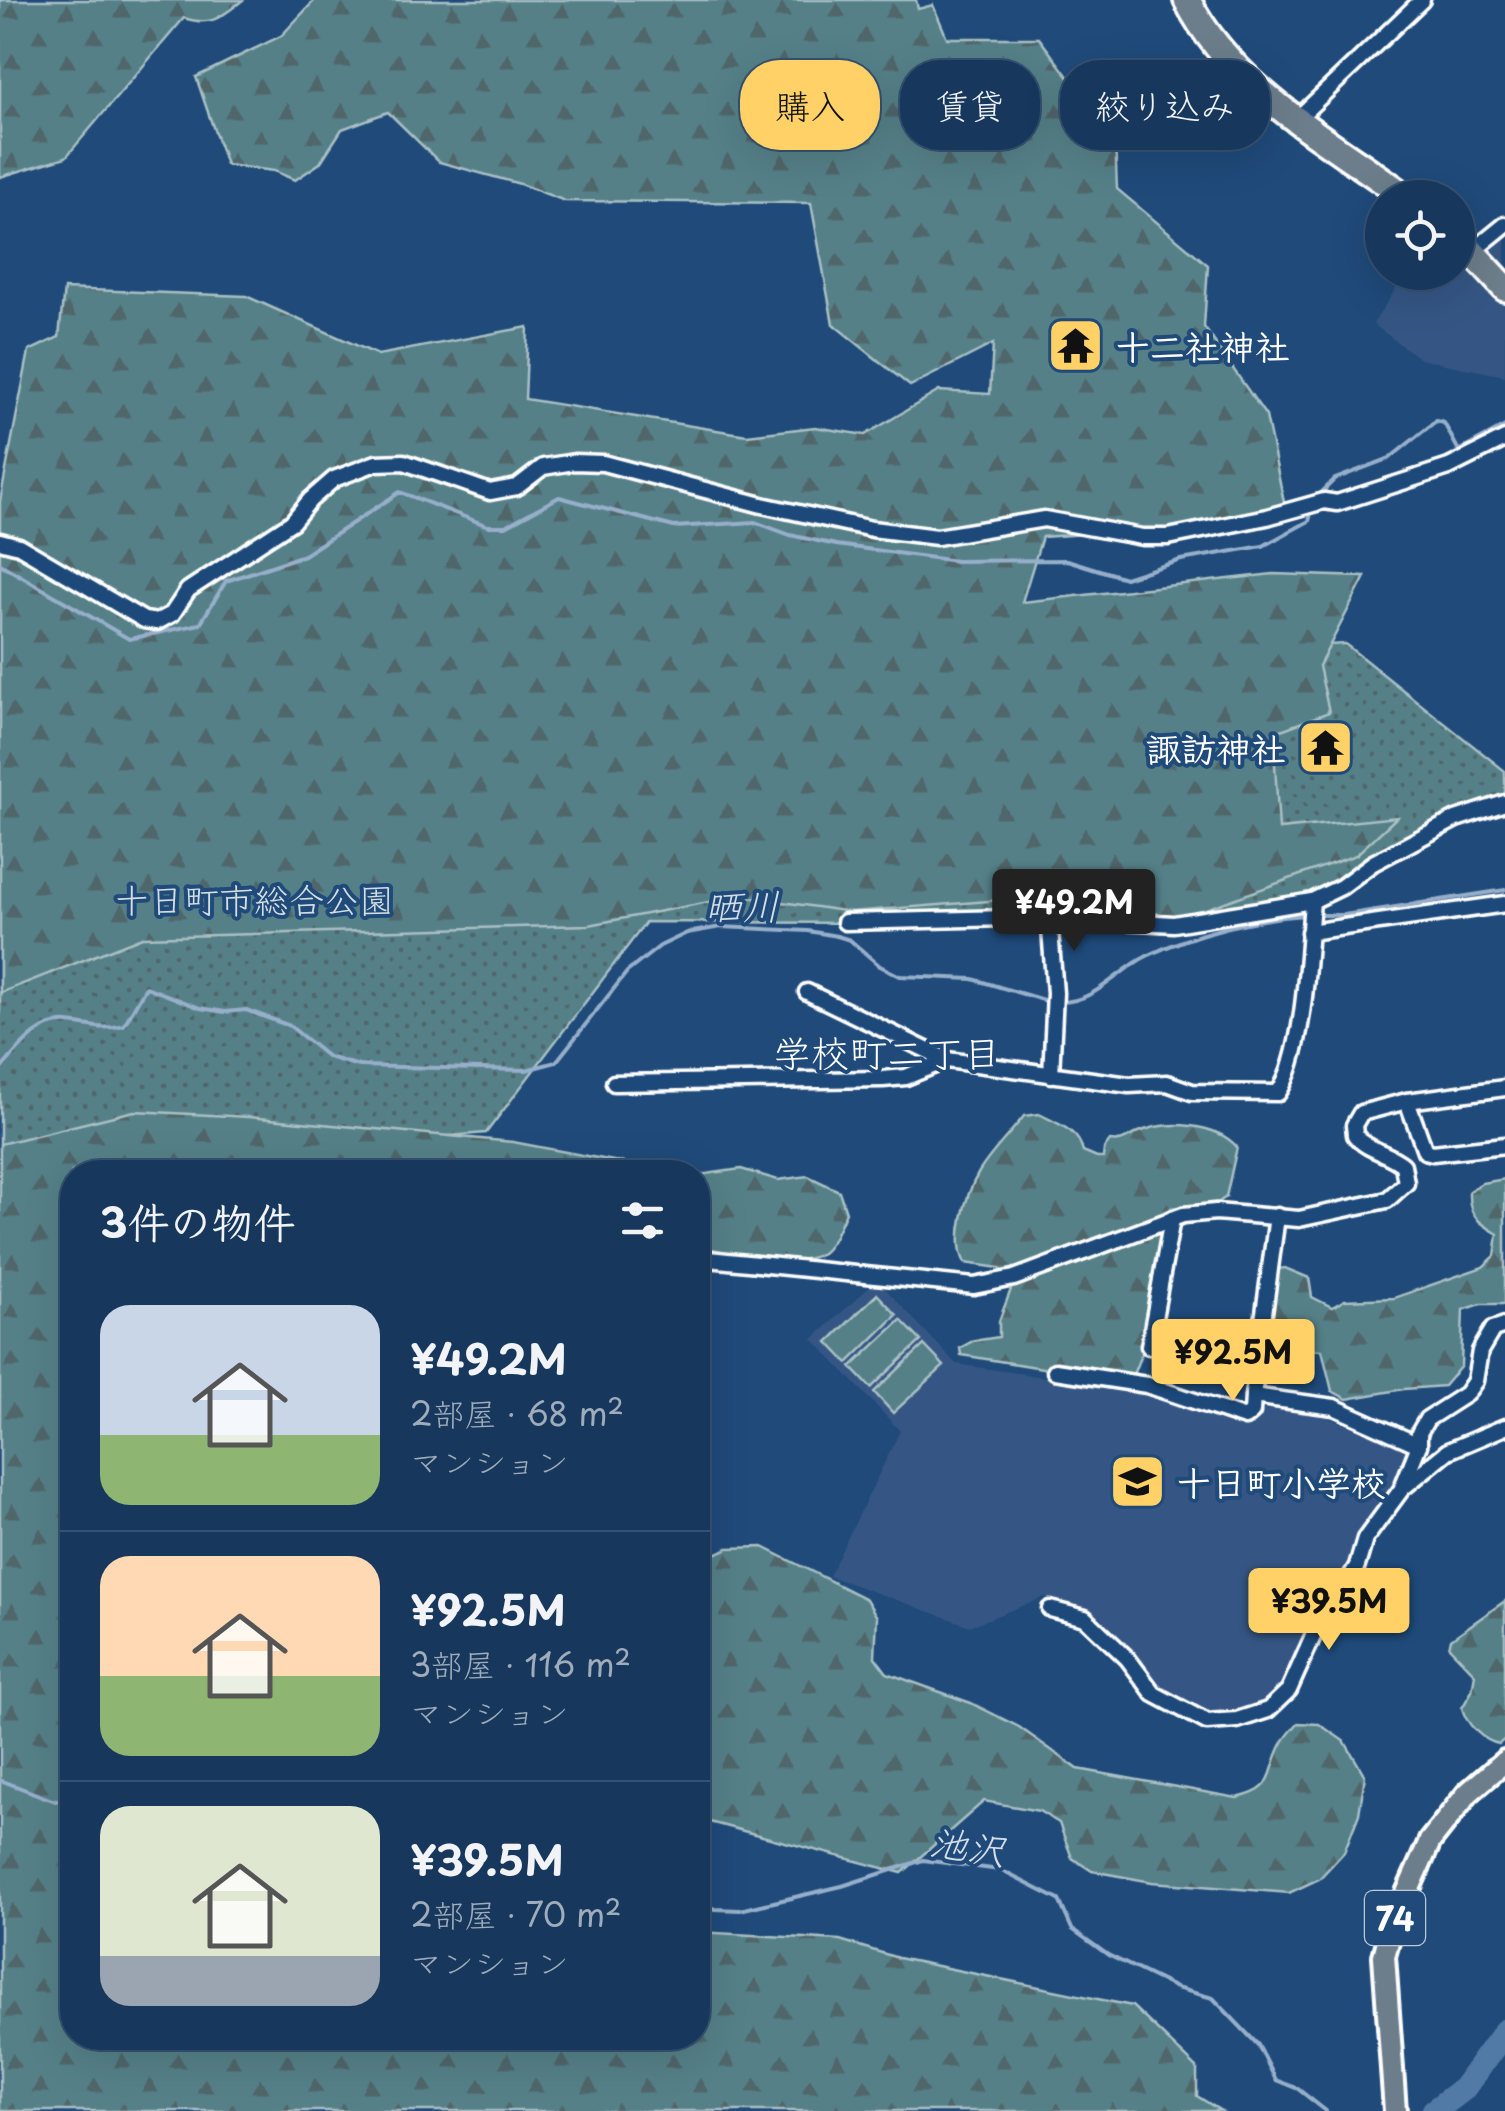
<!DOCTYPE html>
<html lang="ja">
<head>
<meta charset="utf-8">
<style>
  :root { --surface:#17385c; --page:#244365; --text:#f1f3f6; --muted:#9eacbb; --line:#365272; --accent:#ffd166 }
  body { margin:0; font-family:"Playpen Sans","Klee One",sans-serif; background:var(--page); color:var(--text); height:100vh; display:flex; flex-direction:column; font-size:38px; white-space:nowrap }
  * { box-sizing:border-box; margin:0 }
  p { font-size:32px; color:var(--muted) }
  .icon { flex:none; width:55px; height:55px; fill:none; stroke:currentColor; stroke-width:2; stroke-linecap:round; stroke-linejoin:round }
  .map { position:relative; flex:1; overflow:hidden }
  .details { position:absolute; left:60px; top:1160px; width:650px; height:890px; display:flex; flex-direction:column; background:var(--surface); border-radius:40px; box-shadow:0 10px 40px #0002,0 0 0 2px var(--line) }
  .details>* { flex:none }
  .guide { position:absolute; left:740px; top:60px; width:615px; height:90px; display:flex; gap:20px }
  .controls { position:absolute; left:1365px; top:180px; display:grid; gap:20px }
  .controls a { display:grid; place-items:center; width:110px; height:110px; border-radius:50%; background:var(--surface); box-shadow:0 10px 40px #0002,0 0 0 2px var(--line); font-size:50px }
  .price { position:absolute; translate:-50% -85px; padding:0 22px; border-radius:10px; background:var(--accent); color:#111; font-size:32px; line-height:65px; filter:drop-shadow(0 2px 5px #0008) }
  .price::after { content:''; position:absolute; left:50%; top:60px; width:30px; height:22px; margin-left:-15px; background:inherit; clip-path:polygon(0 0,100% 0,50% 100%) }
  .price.current { background:#222; color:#fff }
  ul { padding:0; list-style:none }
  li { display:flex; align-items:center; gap:30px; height:250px; padding:0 40px }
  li+li { border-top:2px solid var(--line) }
  li span { display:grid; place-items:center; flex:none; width:280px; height:200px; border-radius:30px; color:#555 }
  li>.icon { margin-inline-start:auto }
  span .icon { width:120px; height:120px; fill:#fffc; stroke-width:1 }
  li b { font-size:42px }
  h2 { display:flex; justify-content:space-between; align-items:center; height:120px; padding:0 40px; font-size:42px }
  .chip { padding:0 35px; border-radius:40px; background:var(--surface); box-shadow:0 10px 40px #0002,0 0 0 2px var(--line); font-size:35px; line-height:90px }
  .chip.current { background:var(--accent); color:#111 }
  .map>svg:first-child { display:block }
  .built { fill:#365784 }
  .grass { fill:url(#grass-dots); stroke:#aac0c4; stroke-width:2.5 }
  .forest { fill:url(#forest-firs); stroke:#aac0c4; stroke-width:2.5 }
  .pitch { fill:#548088; stroke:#aac0c4; stroke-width:2.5 }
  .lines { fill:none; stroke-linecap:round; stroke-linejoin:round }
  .stream { stroke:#97afca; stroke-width:4 }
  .river { stroke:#517aa6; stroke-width:25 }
  .street-casing { stroke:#fff; stroke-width:21 }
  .primary-casing { stroke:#fff; stroke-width:28 }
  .highway-casing { stroke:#fff; stroke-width:32 }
  .street { stroke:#1f4a7a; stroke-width:14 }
  .primary { stroke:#6c7d8b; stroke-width:20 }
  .highway { stroke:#6c7d8b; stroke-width:25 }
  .labels { text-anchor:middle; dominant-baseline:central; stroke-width:8; stroke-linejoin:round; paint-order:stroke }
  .shield { fill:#1f4a7a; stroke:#bcc9d7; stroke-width:2.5 }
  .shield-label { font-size:32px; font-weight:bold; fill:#fff }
  .poi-label { font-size:35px; font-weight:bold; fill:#fff; stroke:#1f4a7a; text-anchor:start }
  .park-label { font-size:35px; fill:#d4dfe1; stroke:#1f4a7a }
  .water-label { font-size:38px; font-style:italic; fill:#d4dee9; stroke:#1f4a7a }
  .neighbourhood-label { font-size:38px; fill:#fff; stroke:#1f4a7a }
</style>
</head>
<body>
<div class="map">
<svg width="1505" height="2111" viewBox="0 0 1505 2111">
  <defs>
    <pattern id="grass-dots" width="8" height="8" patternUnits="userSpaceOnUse" patternTransform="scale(2.5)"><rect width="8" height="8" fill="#548088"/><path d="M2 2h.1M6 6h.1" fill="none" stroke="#50666a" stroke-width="1.8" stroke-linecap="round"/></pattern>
    <pattern id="forest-firs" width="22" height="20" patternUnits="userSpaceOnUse" patternTransform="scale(2.5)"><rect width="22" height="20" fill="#548088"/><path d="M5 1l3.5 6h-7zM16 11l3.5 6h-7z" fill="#50666a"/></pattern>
  </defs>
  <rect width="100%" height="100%" fill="#1f4a7a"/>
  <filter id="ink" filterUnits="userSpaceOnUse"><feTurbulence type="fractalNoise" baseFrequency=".01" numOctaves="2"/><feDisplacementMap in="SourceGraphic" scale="20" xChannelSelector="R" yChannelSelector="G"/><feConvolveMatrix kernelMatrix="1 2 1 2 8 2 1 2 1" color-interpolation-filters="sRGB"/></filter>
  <g filter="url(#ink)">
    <!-- built -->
    <g class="built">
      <path d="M1505 214V376L1420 359 1373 324 1406 273 1458 272V223L1474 237Z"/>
      <path d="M877 1280 956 1364 1146 1392 1234 1420 1274 1408 1326 1417 1406 1449 1410 1458 1387 1504 1357 1540 1354 1564 1339 1590 1316 1613 1283 1686 1256 1708 1213 1716 1158 1686 1101 1617 1045 1597 970 1626 829 1576 900 1431 813 1339Z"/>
    </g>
    <!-- grass -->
    <path class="grass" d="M0 556 1099 659 1345 644 1505 771V803L1312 901 1145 924 646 922 486 1133 0 1172Z"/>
    <!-- forest -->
    <g class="forest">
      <path d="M0 0H243C221 17 212 27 184 18L66 157 0 177Z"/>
      <path d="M315 0H916L918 9 933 5 947 38H1039L1115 139 1117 189 1208 265 1204 327 1266 416 1285 507 1185 527 1042 537 1022 602 1273 574 1365 577 1319 666 1329 712 1273 733 1279 829 1397 817 1356 855 1175 920 1087 905 1014 899 851 912 740 896 589 925 142 937 0 993V501L29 351 59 337 64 289 246 296 378 355 528 327 525 399 747 435 815 427 865 435 939 391 990 394 993 344 910 386 833 324 811 203 565 201 520 184 439 162 388 112 342 129 320 163 295 180 274 171 226 165 196 77 281 36Z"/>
      <path d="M134 1111 248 1117 513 1142 672 1172H72V2038H698V1932L840 1940 898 1958 1132 2006 1197 2068V2096L1221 2111H0V1144Z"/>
      <path d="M1039 1114C1057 1123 1079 1130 1083 1152L1097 1158H1103L1104 1149 1110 1141C1123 1143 1127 1137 1139 1132 1168 1120 1216 1123 1237 1147L1226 1197 1219 1202 1171 1208 1165 1215 1142 1352 1130 1382 961 1355 960 1348 973 1341 999 1337V1321L1013 1284 999 1268 965 1263C952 1240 966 1194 979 1172 991 1152 1010 1134 1024 1116Z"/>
      <path d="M741 1169 778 1180 808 1176 839 1191 846 1212C840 1224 833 1245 822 1253 799 1269 724 1253 698 1245V1175Z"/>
      <path d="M1505 1179V1304H1481L1463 1310 1461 1366 1444 1386 1404 1389 1347 1399 1332 1391 1322 1350 1301 1349 1278 1342 1270 1326 1278 1269 1285 1268 1309 1278 1312 1297 1332 1307 1345 1300 1394 1298 1483 1267 1495 1256 1498 1234C1478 1222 1468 1216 1469 1191L1482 1183Z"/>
      <path d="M763 1547 866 1599 877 1617 875 1657 887 1673 971 1703 1019 1727 1078 1769 1237 1798C1278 1789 1266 1774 1282 1744 1286 1736 1293 1729 1298 1723L1319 1724 1345 1742 1365 1776 1359 1814 1344 1852 1319 1879 1289 1893 1152 1882 1092 1871 1072 1858 1059 1823 1039 1811 984 1801 902 1873 698 1819V1562L728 1548Z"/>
      <path d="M1505 1601V1739L1499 1744C1483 1741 1466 1724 1462 1708L1472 1691 1475 1674 1449 1647 1451 1639Z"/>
    </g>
    <!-- pitch -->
    <g class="pitch">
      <path d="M877 1294 897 1315 848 1363 828 1342Z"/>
      <path d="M901 1320 921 1341 871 1388 851 1367Z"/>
      <path d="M924 1345 944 1366 893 1413 874 1392Z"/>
    </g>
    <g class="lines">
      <!-- stream -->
      <g class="stream">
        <path d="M1317 497 1335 479 1390 458 1436 421 1444 423 1459 451 1505 426"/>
        <path d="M0 564 129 639 200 624 226 581 304 555 400 492 488 526H506L559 497 674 527 755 522 790 535 836 545 956 561 1067 560 1125 578 1181 560 1263 546 1309 521 1312 510"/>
        <path d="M1315 915H1344L1505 890"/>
        <path d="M1059 1002C1095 1003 1118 970 1147 956 1194 933 1254 918 1305 915"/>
        <path d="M0 1070C18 1050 39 1019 69 1023 92 1025 100 1031 124 1025L146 987 200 1008 225 1012 246 1010 290 1026 328 1057 359 1066 526 1070 556 1062 627 972 660 946 687 933 721 927 808 931 837 936 850 940 880 966 900 976 973 979 1050 1002"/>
        <path d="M0 1780 55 1801 72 1797"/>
        <path d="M698 1902 715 1909 740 1910 842 1886 923 1860 1000 1870 1059 1900 1072 1929 1108 1955 1176 1988 1213 1998 1258 2045 1276 2080 1298 2089 1326 2111"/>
      </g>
      <!-- river -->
      <path class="river" d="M1434 2111 1463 2089 1505 2031"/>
      <defs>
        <g id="street">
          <path d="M1297 119 1422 0"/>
          <path d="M1473 251 1505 225"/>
          <path d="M0 541 19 546 144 620 157 622 172 614 188 590 292 522 310 500 334 479 376 463 404 462 490 492 517 487 543 467 574 462 603 463 762 505 872 529 937 537 1044 519 1142 537H1168L1267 517 1324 501 1337 503 1449 467 1505 439"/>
          <path d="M1049 917 1055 993 1051 1075"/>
          <path d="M845 922 1049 917 1174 924 1312 901 1341 887 1373 863 1456 819 1505 803"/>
          <path d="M1309 932 1505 904"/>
          <path d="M807 992 947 1060"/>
          <path d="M614 1083 883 1079 906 1077 947 1060 1129 1085 1167 1083 1192 1092 1278 1093C1305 1054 1308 950 1312 901"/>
          <path d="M1407 1101 1425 1151 1433 1153 1505 1145"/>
          <path d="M1277 1216 1253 1396 1334 1407 1419 1445"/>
          <path d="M698 1258 974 1286 1014 1278 1183 1215 1216 1212 1299 1219 1387 1200 1406 1183 1403 1165C1388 1152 1367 1151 1355 1135L1354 1125 1361 1113 1407 1101 1505 1088"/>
          <path d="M1149 1346 1172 1219"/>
          <path d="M1055 1371 1147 1385 1245 1418 1252 1412 1253 1396"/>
          <path d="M1404 1487 1448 1451 1505 1427"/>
          <path d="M1050 1609 1085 1618 1128 1659 1154 1694 1207 1722 1237 1720 1268 1710 1289 1690 1323 1614 1341 1594 1357 1566 1365 1539 1401 1490 1419 1445V1433L1427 1419 1466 1394 1475 1381 1480 1351 1493 1329 1505 1325"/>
        </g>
        <path id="primary" d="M1395 2111 1384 1956 1392 1927 1430 1841 1468 1793 1505 1761"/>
        <g id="highway">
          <path d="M1187 0C1232 89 1328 140 1407 198"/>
          <path d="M1458 237 1505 288"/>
        </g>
      </defs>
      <!-- street casing -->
      <use href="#street" class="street-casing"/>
      <!-- primary casing -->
      <use href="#primary" class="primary-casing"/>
      <!-- highway casing -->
      <use href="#highway" class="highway-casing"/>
      <!-- street -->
      <use href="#street" class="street"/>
      <!-- primary -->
      <use href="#primary" class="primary"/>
      <!-- highway -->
      <use href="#highway" class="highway"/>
    </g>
  </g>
  <!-- icons -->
  <defs>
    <symbol id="temple-square" viewBox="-11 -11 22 22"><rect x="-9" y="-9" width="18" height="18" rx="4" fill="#ffd166" stroke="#1f4a7a"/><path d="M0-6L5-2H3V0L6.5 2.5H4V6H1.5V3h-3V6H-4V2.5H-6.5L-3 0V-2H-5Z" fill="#111"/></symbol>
    <symbol id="school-square" viewBox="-11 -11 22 22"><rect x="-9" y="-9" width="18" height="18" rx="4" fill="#ffd166" stroke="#1f4a7a"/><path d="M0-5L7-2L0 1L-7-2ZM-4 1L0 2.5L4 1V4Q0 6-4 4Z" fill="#111"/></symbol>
  </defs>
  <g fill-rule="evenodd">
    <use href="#temple-square" x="1044" y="314" width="63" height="63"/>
    <use href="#temple-square" x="1294" y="716" width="63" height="63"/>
    <use href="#school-square" x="1106" y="1450" width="63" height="63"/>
  </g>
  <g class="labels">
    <!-- shield labels -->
    <rect class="shield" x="1365" y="1891" width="60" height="54" rx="8"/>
    <g class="shield-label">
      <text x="1395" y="1918">74</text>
    </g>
    <!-- poi labels -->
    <g class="poi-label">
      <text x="1115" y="345">十二社神社</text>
      <text x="1286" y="747" text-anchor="end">諏訪神社</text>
      <text x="1176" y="1481">十日町小学校</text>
    </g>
    <!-- park labels -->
    <g class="park-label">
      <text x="254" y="898">十日町市総合公園</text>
    </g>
    <!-- water labels -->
    <g class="water-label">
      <text transform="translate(742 905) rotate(-1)">晒川</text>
      <text transform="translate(968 1845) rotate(8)">池沢</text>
    </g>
    <!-- neighbourhood labels -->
    <g class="neighbourhood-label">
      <text x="887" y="1051">学校町二丁目</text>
    </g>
  </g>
</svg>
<div class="controls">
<a><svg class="icon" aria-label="locate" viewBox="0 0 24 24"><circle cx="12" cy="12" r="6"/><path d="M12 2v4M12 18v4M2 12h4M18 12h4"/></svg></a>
</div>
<b class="price current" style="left:1074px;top:954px">¥49.2M</b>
<b class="price" style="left:1233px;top:1404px">¥92.5M</b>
<b class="price" style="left:1329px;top:1653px">¥39.5M</b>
<div class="guide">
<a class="chip current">購入</a>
<a class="chip">賃貸</a>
<a class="chip">絞り込み</a>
</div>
<section class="details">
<h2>3件の物件<svg class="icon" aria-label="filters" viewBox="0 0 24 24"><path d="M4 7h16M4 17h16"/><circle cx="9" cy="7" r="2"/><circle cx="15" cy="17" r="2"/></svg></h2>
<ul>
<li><span style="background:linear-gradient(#c9d6e8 65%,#8fb573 0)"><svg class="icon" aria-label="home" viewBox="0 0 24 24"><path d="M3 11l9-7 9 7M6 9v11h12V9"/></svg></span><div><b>¥49.2M</b><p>2部屋 · 68 m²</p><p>マンション</p></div></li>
<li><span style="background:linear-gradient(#ffd9b3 60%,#8fb573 0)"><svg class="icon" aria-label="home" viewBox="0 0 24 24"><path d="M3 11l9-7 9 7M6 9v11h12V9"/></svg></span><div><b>¥92.5M</b><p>3部屋 · 116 m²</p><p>マンション</p></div></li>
<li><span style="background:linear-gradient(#dfe7d0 75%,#9aa5b1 0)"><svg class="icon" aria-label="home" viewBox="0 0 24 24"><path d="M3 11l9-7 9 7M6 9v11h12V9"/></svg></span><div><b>¥39.5M</b><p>2部屋 · 70 m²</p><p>マンション</p></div></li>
</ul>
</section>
</div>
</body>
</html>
